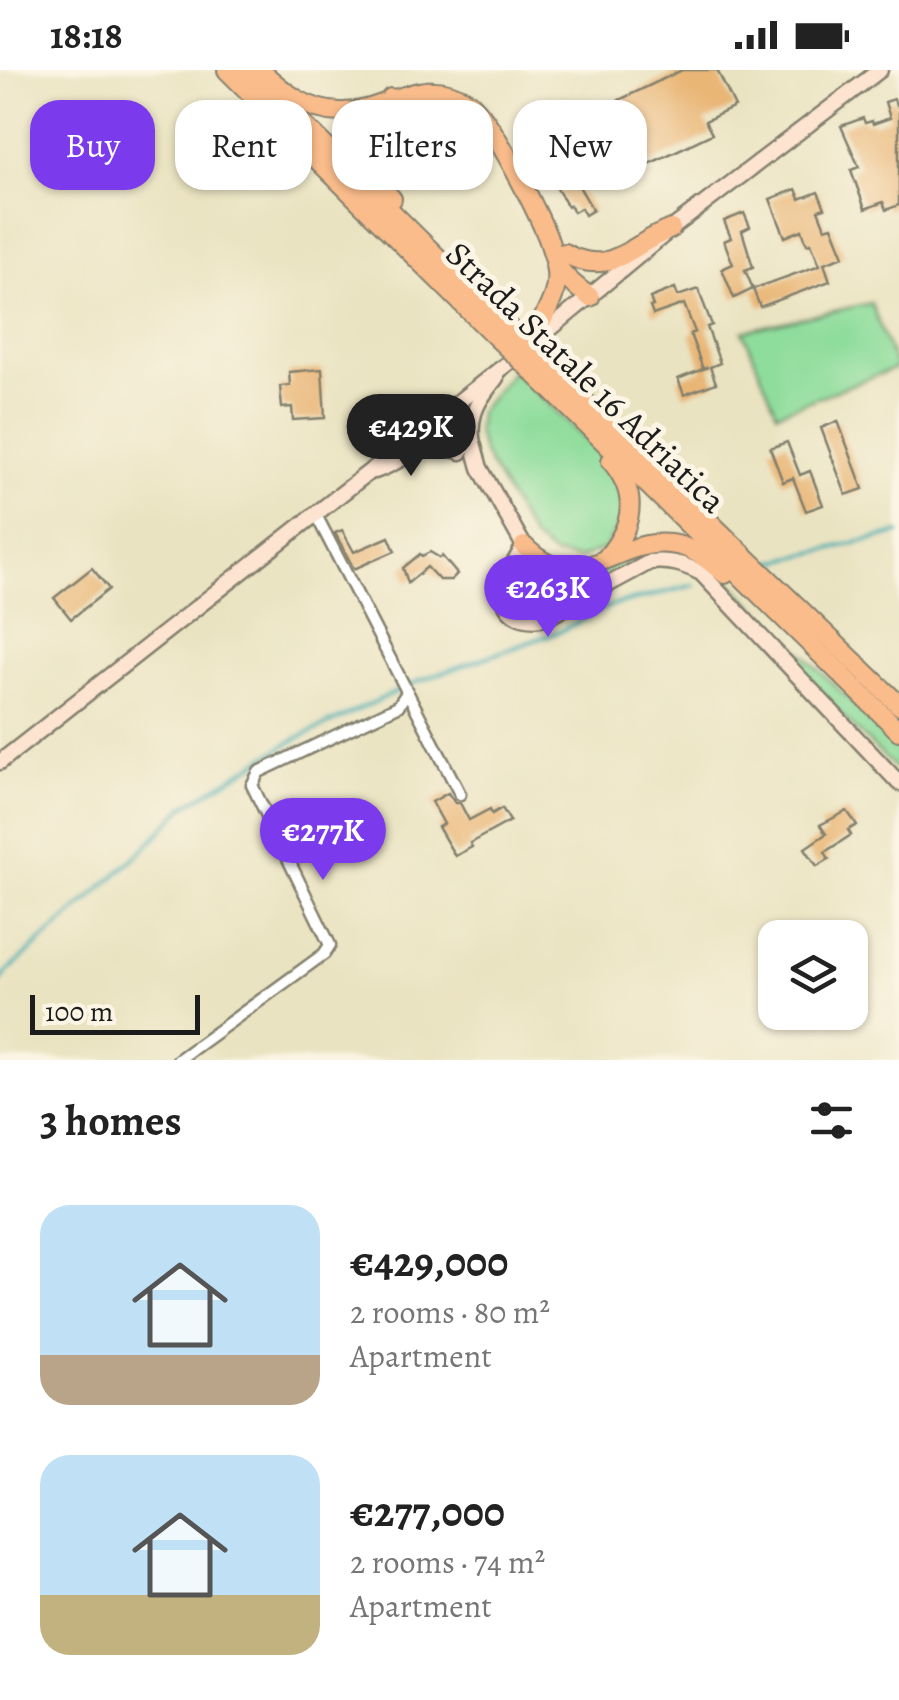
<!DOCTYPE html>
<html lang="en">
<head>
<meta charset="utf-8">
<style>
  :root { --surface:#fff; --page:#f2f2f2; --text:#222; --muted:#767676; --accent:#7c3aed }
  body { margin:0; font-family:Alegreya,serif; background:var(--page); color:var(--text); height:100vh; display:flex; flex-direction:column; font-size:38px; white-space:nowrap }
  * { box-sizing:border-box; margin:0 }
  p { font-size:32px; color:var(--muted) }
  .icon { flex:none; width:55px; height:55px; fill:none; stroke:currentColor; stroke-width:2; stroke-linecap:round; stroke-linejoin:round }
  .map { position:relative; height:990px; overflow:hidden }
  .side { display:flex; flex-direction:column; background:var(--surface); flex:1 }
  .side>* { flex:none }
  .hud { position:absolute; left:30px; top:30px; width:840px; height:90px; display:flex; gap:20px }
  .fabs { position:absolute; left:758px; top:850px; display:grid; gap:20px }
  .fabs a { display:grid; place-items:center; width:110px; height:110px; border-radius:20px; background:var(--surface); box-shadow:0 2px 8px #0004; font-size:50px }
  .scale { position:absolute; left:30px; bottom:25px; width:170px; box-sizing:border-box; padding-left:10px; border:5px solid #1c1c1c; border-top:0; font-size:28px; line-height:35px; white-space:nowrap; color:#1c1c1c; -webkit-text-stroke:8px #fcf5e5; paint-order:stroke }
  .price { position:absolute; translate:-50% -85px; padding:0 22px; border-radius:35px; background:var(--accent); color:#fff; font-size:32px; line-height:65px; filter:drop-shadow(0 2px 5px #0008) }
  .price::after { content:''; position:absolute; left:50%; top:60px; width:30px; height:22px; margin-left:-15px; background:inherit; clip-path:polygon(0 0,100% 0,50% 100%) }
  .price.on { background:#222; color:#fff }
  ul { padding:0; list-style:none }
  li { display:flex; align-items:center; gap:30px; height:250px; padding:0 40px }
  li span { display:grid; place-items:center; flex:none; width:280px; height:200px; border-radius:30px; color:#555 }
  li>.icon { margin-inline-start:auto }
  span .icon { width:120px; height:120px; fill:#fffc; stroke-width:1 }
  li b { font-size:42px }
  h2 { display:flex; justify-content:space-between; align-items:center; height:120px; padding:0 40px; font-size:42px }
  .tag { padding:0 35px; border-radius:30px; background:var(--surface); box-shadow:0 2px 8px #0004; font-size:35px; line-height:90px }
  .tag.on { background:var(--accent); color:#fff }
  .status { display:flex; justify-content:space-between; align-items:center; height:70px; padding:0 50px; background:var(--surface); direction:ltr }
  .status svg { height:28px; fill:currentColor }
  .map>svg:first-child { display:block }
  .green { fill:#8fdd9c; stroke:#567c5c; stroke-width:2.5 }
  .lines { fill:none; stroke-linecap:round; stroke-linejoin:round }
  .stream { stroke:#3aacb2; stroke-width:4 }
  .building { fill:#e9b676 }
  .street-casing { stroke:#83806e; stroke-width:15 }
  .secondary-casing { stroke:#83806e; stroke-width:19 }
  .highway-casing { stroke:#83806e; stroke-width:22 }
  .street { stroke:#fff; stroke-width:10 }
  .secondary { stroke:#fde4d1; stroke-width:14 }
  .highway { stroke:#fabc8b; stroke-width:18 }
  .highway-bridge-casing { stroke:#83806e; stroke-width:22; stroke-linecap:butt }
  .highway-bridge { stroke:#fabc8b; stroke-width:18 }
  .labels { text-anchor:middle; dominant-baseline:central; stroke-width:10; stroke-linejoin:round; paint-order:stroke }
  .street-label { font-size:35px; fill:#1c1c1c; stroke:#fcf5e5 }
</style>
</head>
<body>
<div class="status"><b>18:18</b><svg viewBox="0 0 49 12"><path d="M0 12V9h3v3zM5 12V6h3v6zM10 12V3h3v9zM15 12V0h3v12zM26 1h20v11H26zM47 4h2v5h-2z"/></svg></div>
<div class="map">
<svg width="899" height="990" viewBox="0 0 899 990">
  <rect width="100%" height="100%" fill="#fcf5e5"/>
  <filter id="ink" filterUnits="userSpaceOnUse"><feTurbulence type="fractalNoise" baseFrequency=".01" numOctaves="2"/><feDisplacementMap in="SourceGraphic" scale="20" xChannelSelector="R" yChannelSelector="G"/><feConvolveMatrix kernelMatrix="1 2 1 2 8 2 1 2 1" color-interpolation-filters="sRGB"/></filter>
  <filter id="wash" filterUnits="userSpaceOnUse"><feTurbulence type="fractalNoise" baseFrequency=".0048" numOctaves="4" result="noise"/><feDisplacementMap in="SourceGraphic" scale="40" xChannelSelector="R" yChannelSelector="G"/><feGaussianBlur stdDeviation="2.25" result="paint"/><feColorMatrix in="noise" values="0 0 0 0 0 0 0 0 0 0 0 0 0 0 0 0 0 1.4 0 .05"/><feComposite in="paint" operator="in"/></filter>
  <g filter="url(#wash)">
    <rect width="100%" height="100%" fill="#eae3c1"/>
    <!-- green -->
    <g class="green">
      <path d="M871 233 896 298 777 343 743 261Z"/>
      <path d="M513 300 612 395 626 442 605 478 579 489 553 485 532 468 483 382 477 363 479 342Z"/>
      <path d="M667 476 720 502 899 679V702L849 653 727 516 687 486 665 481 644 484 540 542 522 541 513 531 512 516 523 502 533 500 556 505Z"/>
    </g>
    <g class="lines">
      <!-- stream -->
      <g class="stream">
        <path d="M768 493 899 463"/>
        <path d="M0 912 7 902 142 781 185 736 294 670 419 611 561 561 607 537 694 515"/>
      </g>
    </g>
    <g id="blocks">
      <!-- building -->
      <g class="building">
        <path d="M682 0H717L735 37 705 51 712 64 649 94 619 30Z"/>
        <path d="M894 29 896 35 899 34V135L886 140 883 132 865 139 851 100 859 97 841 56 863 48 865 53 872 51 873 54 890 48 885 32Z"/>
        <path d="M560 84 593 140 585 145 581 138 574 142 570 135 568 137 552 110 544 115 535 99Z"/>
        <path d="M796 119 800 129 818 122 825 138 818 140 825 158 832 156 844 186 824 193 830 211 760 237 753 219 820 195 811 173 807 174 802 160 785 167 770 129Z"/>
        <path d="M744 143 750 157 742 161 753 197 745 200 753 219 734 228 722 199 733 194 724 171 731 168 724 151Z"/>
        <path d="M675 218 678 226 698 219 712 255 707 257 720 293 710 297 716 313 684 325 678 309 708 297 703 299 690 264 695 262 684 234 653 245 650 237 653 236 650 228Z"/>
        <path d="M322 299 325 348 293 350 292 337 282 338 280 316 290 315 289 302Z"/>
        <path d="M838 351 863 419 846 425 821 358Z"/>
        <path d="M787 372 800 405 810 401 823 435 806 441 793 408 783 412 770 378Z"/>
        <path d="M342 460 354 482 389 467 395 481 354 499 335 463Z"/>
        <path d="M430 482 440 488 442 486 457 504 451 510H439L427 497 408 513 403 498 420 484 422 486Z"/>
        <path d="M92 498 109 519 71 549 54 528Z"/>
        <path d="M448 723 455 733H460L469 750 490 739 492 744 502 738 510 751 470 773 472 777 455 786 438 757 444 754 432 732Z"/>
        <path d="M847 741 857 755 848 760 851 765 825 782 829 789 817 796 805 778 826 764 820 755Z"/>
      </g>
    </g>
  </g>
  <g filter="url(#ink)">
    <use href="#blocks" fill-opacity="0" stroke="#83806e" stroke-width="2.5"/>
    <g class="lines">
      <defs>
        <g id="street">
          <path d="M315 443 460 724"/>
          <path d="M178 990 324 884 330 875 252 715 259 702 398 636 406 624"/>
        </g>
        <g id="secondary">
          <path d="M436 347 447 350 472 369 480 398 524 476C517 488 508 501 505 514 498 542 522 554 546 548L650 492C670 490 683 494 701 503L899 713"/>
          <path d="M472 369C469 342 480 328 496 308"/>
          <path d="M375 401C409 389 423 367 461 382"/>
          <path d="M0 692 532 274 671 159 880 0"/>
        </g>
        <g id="highway">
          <path d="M227 0 496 267"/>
          <path d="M248 0 507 256"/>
          <path d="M260 0C283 22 307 41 340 42 389 44 420 0 470 33 492 51 535 137 547 166 552 178 553 190 561 201 569 212 579 219 590 227"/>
          <path d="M391 28C362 63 359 95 392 129"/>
          <path d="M564 183C612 209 629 174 671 159"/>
          <path d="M532 274C541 246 562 226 555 195"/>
          <path d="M544 292 899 635"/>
          <path d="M533 302 899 661"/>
          <path d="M524 476C578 531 612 468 670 474 693 476 708 490 725 504"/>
          <path d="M607 487C634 455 639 424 611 391"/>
        </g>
      </defs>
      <!-- street casing -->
      <use href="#street" class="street-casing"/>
      <!-- secondary casing -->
      <use href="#secondary" class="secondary-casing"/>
      <!-- highway casing -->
      <use href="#highway" class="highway-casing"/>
      <!-- street -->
      <use href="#street" class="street"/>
      <!-- secondary -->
      <use href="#secondary" class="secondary"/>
      <!-- highway -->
      <use href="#highway" class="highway"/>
      <defs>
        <g id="highway-bridge">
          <path d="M507 256 544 292"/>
          <path d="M496 267 533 302"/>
        </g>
      </defs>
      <!-- highway-bridge casing -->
      <use href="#highway-bridge" class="highway-bridge-casing"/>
      <!-- highway-bridge -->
      <use href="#highway-bridge" class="highway-bridge"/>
    </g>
  </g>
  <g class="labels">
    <!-- street labels -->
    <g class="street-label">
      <text transform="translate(586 307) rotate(44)">Strada Statale 16 Adriatica</text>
    </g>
  </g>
</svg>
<div class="fabs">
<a><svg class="icon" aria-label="layers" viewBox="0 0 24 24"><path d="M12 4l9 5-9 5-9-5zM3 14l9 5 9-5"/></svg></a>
</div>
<div class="scale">100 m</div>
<b class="price on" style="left:411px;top:409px">€429K</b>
<b class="price" style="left:548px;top:570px">€263K</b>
<b class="price" style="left:323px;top:813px">€277K</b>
<div class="hud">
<a class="tag on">Buy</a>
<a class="tag">Rent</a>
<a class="tag">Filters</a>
<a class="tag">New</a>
</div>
</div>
<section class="side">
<h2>3 homes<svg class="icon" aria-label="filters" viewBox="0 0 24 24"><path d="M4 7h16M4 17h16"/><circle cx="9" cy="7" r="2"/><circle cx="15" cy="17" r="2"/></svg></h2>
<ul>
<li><span style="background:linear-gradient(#bfe0f5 75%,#b9a48a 0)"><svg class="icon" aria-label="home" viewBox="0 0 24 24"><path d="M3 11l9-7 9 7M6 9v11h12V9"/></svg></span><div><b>€429,000</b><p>2 rooms · 80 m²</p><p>Apartment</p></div></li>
<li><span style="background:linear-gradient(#bfe0f5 70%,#c2b280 0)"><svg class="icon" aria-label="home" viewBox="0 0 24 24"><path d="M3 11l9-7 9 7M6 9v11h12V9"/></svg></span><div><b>€277,000</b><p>2 rooms · 74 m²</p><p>Apartment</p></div></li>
</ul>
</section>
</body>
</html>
